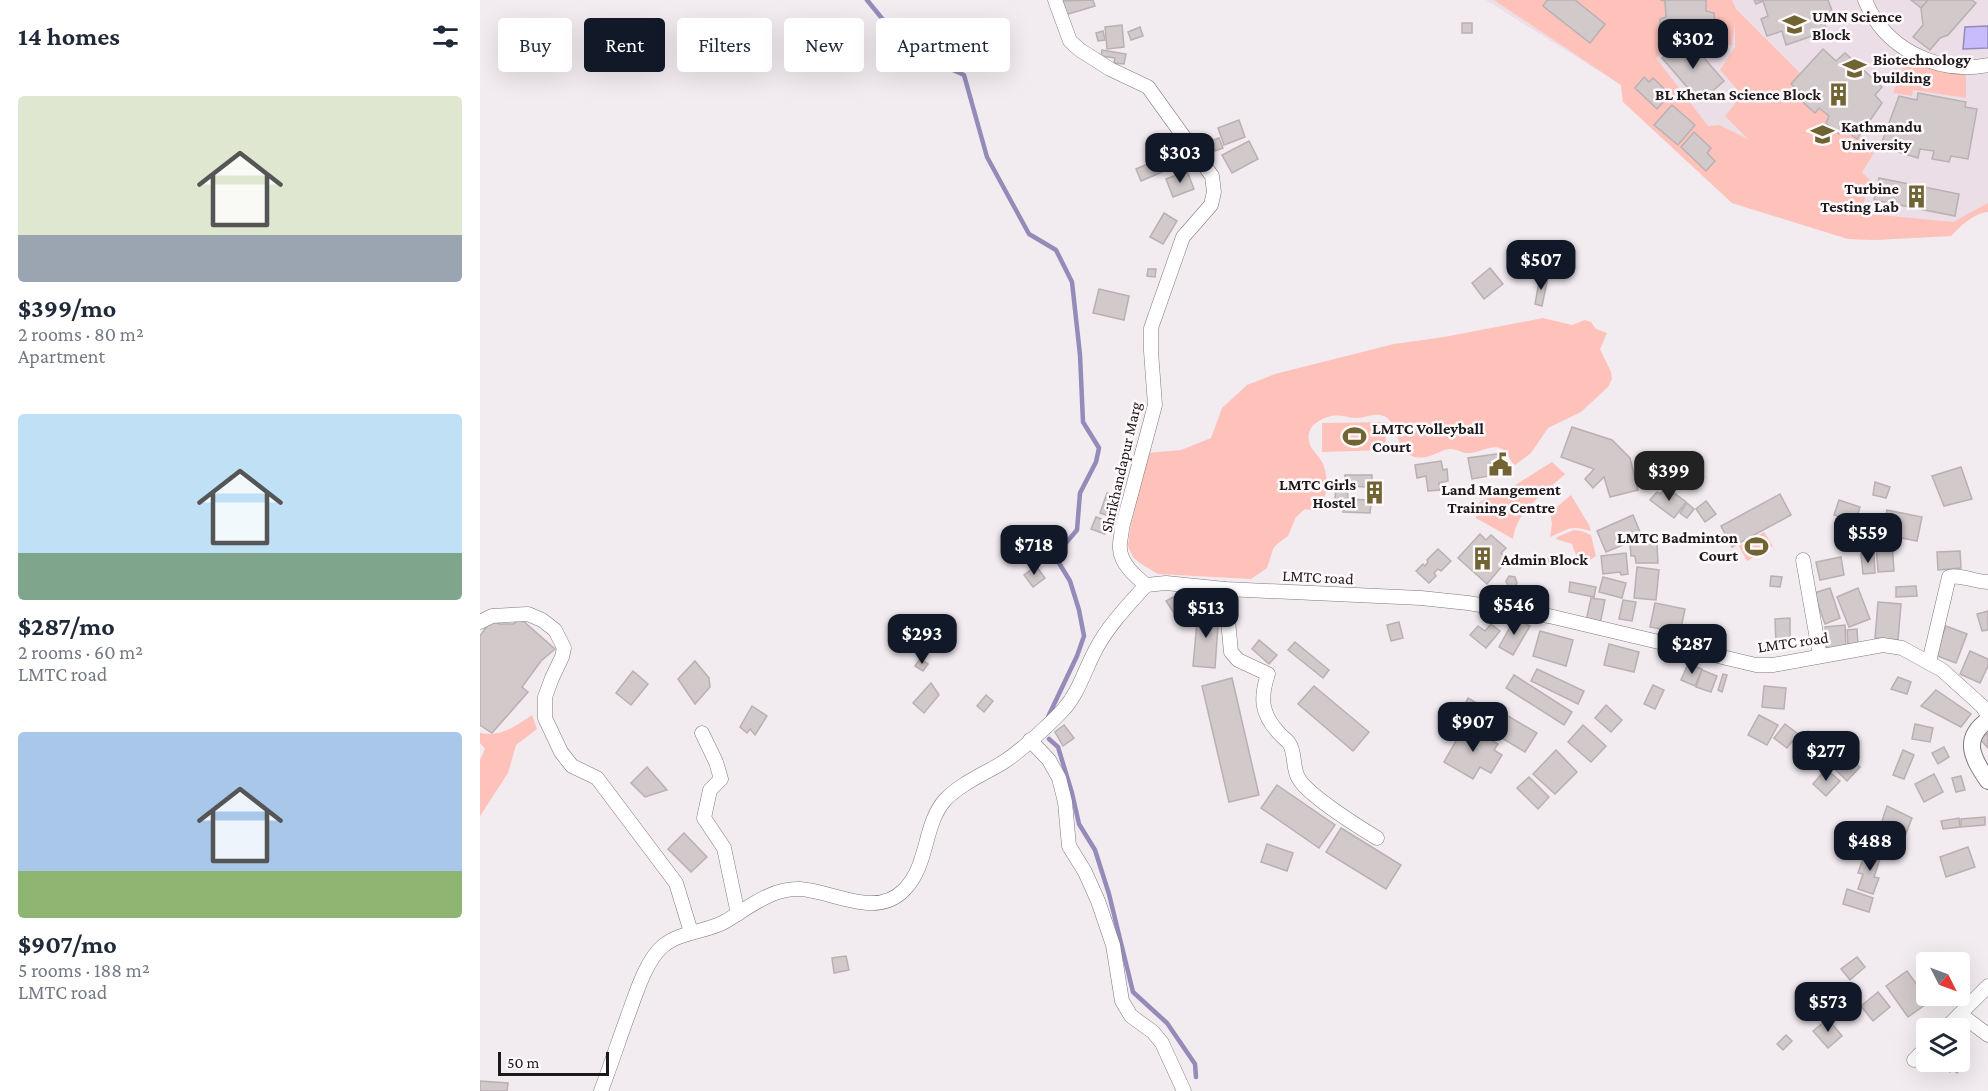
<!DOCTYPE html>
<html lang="en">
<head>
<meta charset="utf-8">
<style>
  :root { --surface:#fff; --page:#f6f6f7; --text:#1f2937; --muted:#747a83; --accent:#111827 }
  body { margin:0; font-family:"Crimson Pro",serif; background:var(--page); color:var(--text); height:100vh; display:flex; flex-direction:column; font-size:22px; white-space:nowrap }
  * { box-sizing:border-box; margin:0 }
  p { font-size:20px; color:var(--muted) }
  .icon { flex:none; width:33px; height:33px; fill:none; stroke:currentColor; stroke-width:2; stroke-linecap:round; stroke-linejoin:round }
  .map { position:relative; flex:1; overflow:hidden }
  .drawer { display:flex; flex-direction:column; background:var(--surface); width:480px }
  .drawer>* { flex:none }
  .banner { position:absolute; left:18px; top:18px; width:570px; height:54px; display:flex; gap:12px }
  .needle { width:39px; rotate:132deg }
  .tools { position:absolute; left:1436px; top:952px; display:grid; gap:12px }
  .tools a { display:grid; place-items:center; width:54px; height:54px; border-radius:6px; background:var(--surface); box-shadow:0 6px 24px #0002; font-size:30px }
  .scale { position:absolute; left:18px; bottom:15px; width:111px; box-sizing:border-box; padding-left:6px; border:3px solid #1b191a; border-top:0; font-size:16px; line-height:21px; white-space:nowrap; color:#1b191a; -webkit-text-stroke:4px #fff9fc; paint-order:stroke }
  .price { position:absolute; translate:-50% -51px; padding:0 14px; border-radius:12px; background:var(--accent); color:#fff; font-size:20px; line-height:39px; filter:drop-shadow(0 2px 3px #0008) }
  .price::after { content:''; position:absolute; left:50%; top:36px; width:18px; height:14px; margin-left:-9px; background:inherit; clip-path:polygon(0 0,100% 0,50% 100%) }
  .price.on { background:#222; color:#fff }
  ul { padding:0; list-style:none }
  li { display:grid; align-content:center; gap:12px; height:318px; padding:0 18px }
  li span { display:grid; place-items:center; height:186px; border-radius:6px; color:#555 }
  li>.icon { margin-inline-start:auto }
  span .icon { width:108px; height:108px; fill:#fffc; stroke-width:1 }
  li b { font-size:26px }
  h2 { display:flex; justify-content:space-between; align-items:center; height:72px; padding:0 18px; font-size:26px }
  .pill { padding:0 21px; border-radius:6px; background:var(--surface); box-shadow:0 6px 24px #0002; font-size:21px; line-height:54px }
  .pill.on { background:var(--accent); color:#fff }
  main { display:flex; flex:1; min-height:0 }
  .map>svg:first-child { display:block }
  .built { fill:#ecdee7 }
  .green { fill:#fec2ba; fill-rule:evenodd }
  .water { fill:#c8bcfd; stroke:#948bb9; stroke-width:1.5 }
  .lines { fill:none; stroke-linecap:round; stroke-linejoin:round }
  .stream { stroke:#948bb9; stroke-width:4.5 }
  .building { fill:#d1c9ca; stroke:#b8b0b2; stroke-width:1.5; fill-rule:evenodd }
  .minor-casing { stroke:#80797d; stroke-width:15 }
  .tertiary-casing { stroke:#80797d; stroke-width:18 }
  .minor { stroke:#fff; stroke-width:14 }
  .tertiary { stroke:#fff; stroke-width:16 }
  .labels { text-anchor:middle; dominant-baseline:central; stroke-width:5; stroke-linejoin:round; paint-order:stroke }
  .poi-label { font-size:16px; font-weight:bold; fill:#1b191a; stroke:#fff9fc; text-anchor:start }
  .street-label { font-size:16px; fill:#1b191a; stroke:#fff9fc }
</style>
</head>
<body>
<main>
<section class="drawer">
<h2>14 homes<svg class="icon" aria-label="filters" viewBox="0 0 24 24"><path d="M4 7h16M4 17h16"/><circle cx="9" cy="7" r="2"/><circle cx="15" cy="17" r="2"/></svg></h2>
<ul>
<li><span style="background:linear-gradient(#dfe7d0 75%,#9aa5b1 0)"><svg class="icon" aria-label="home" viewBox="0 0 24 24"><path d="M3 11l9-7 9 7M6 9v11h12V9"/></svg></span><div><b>$399/mo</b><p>2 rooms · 80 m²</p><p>Apartment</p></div></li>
<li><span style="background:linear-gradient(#bfe0f5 75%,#7fa58c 0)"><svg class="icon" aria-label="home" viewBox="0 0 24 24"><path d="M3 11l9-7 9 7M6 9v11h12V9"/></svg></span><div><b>$287/mo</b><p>2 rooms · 60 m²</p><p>LMTC road</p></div></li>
<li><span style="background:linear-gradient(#a9c7e8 75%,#8fb573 0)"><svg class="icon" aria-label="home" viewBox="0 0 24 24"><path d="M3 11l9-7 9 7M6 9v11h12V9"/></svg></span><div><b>$907/mo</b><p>5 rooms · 188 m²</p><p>LMTC road</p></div></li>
</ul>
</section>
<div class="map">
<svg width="1508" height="1091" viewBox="0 0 1508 1091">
  <rect width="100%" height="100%" fill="#f2ebf0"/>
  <!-- built -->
  <path class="built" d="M1006 0H1508V212H1503L1483 223 1471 236 1394 240 1368 239 1252 203 1143 102 1141 85Z"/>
  <!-- green -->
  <g class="green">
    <path d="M1014 0H1252L1256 9 1321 74 1322 93 1318 98 1335 113 1339 108 1349 116 1346 123 1359 134 1364 129 1377 138 1383 136 1382 150 1384 149 1394 153 1382 172 1391 181 1380 213 1473 222 1508 203V212C1493 213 1481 226 1471 236L1394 240 1368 239 1252 203 1143 102 1141 85ZM1255 21V47L1240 70 1262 95 1245 116 1268 139 1239 125 1228 126 1176 58 1204 31 1252 46Z"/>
    <path d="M1429 57 1449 66 1486 75V98L1433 90 1432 96 1413 93 1426 60Z"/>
    <path d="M1063 318 1092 325 1105 320 1111 322 1116 329 1127 333 1120 349 1131 372 1132 379 1128 387 1101 412 1068 428 1051 453 1035 465C1029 461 1028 450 1020 448 1010 445 999 453 989 453 983 454 977 449 971 449 959 449 949 462 932 456 913 449 921 419 900 415 892 414 884 418 877 418 872 418 868 417 863 416 849 413 825 423 829 441 830 450 840 456 843 464 849 478 848 502 836 511L825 509 816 517 808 536 797 544 793 549 787 568 771 579 678 574 661 564 653 557 648 546 650 530 667 453 701 450 731 438 742 408 767 385 795 374 914 344 964 337Z"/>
    <path d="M905 422 906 450 842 452V423Z"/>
    <path d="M1072 462 1085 474C1064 494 1037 509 1033 539L996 518V506L1001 501 1029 489Z"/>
    <path d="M1091 495 1109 525 1111 531C1091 525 1090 528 1070 537L1072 524 1070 513Z"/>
    <path d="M1094 530 1101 531 1111 535 1116 556 1100 566 1092 544 1076 539 1077 537Z"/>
    <path d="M1284 532 1293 546 1267 561 1259 546Z"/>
    <path d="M52 715 57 729 36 745 28 773 0 816V760L5 749 0 743V733C22 737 34 727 52 715Z"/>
  </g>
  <!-- water -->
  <path class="water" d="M1508 26V48L1483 49 1485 27Z"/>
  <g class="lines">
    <!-- stream -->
    <g class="stream">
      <path d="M387 0 427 49 484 75 507 157 549 234 576 250 592 282 600 355 603 422 619 448 616 462 600 493 597 530 580 550 576 558 590 581 599 610 604 636 597 656 568 717"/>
      <path d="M569 739 578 747 592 793 599 824 615 850 629 894 653 992 687 1023 715 1064 716 1077"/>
    </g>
  </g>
  <!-- building -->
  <g class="building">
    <path d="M613 0 615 6 585 15 581 1Z"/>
    <path d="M1067 0H1095L1125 24 1110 43 1063 6Z"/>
    <path d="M1180 0H1226V11L1234 13 1235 24 1229 30H1216L1213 25 1201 26 1195 34 1186 33 1180 29V19L1186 17 1185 1Z"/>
    <path d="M1274 0H1348L1354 16 1343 19 1347 31 1306 45 1302 31 1287 36 1281 19 1288 16 1283 1 1276 4Z"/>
    <path d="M1431 0H1448L1441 8Z"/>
    <path d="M1448 0H1492L1496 3 1468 35 1460 38 1450 50 1433 37 1443 25 1441 8Z"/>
    <rect x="982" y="23" width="10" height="10"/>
    <path d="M642 25 644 47 627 49 625 27Z"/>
    <path d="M660 27 663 36 651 40 648 32Z"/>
    <path d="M623 31 625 40 618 41 616 33Z"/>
    <path d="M1206 37 1244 81 1220 102 1182 58Z"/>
    <path d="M1343 49 1356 61 1365 53 1402 87 1395 95 1402 103 1377 139 1364 129 1359 134 1346 123 1349 116 1339 108 1335 113 1318 98 1322 93 1311 84Z"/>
    <path d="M622 50 646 54 644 64 634 63 635 58 621 56Z"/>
    <path d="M1164 77 1169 82 1173 78 1190 94 1177 109 1155 88Z"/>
    <path d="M1438 93 1486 102 1485 107 1497 109 1488 159 1471 156 1469 162 1452 159 1454 151 1440 149 1438 158 1418 152V146L1402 142 1419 96 1437 100Z"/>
    <path d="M1192 105 1215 125 1198 145 1174 125Z"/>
    <path d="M759 120 765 137 744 145 738 128Z"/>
    <path d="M1214 132 1231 148 1227 153 1235 161 1226 171 1201 147Z"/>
    <path d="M739 138 743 148 735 151 731 141Z"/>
    <path d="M703 141 712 159 706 161 698 144Z"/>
    <path d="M769 141 778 159 752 173 742 155Z"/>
    <path d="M699 146 706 165 692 171 684 152Z"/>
    <path d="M677 160 682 172 661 181 656 169Z"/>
    <path d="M707 171 714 189 693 197 686 179Z"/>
    <path d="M1399 178 1479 194 1475 216 1394 200Z"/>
    <path d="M684 213 697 221 683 244 670 237Z"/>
    <path d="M1010 268 1023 284 1004 299 992 283Z"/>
    <path d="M668 269H676L675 277 667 276Z"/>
    <path d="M1060 276 1068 277 1062 306 1055 304Z"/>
    <path d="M619 289 649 296 644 320 613 313Z"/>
    <path d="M1092 427 1132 440 1150 458 1158 490 1130 497 1124 477 1113 488 1105 479 1114 469 1081 457Z"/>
    <path d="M1023 453 1026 473 992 479 988 458Z"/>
    <path d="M961 461 963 470 967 469 968 481 959 483 960 490 948 491 946 476 937 478 935 465Z"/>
    <path d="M1481 467 1492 499 1464 506 1452 476Z"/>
    <path d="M865 475H892V486H900V504H891L890 513 863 512 864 502H855L856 482 865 483ZM869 486 887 487 889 498H887V500L868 499 867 488Z"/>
    <path d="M1395 482 1410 487 1406 498 1393 495Z"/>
    <path d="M1186 487 1206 502 1194 518 1170 500 1177 492 1180 494Z"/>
    <path d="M627 493 643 499 636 518 620 513Z"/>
    <path d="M1300 494 1311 515 1252 547 1241 526Z"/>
    <path d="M1359 500 1380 507 1375 522 1354 515Z"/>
    <path d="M1226 501 1236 514 1225 522 1216 509Z"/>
    <path d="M1207 503 1214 509 1207 518 1200 513Z"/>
    <path d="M1407 510 1442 517 1437 541 1402 534Z"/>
    <path d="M1153 515 1162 537 1126 552 1117 531Z"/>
    <path d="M616 517 629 522 625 534 611 529Z"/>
    <path d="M1000 534 1006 540 1011 535 1026 548 1021 553 1028 559 1007 584 978 558Z"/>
    <path d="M1412 542 1414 571 1398 572 1396 543Z"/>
    <path d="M1150 544H1177L1178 563H1156L1155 556H1151Z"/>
    <path d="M958 549 971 561 961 571 958 569 954 573 956 576 949 583 936 571 943 564 945 566 948 562 947 560Z"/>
    <path d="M1480 551 1481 568 1458 570 1457 552Z"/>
    <path d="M1146 553 1148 574 1141 575 1140 572 1123 574 1121 556Z"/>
    <path d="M1381 554H1394L1395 573 1383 574Z"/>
    <circle cx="1072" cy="560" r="4.5"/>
    <path d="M1361 557 1364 575 1340 580 1336 562Z"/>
    <path d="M556 566 565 578 553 587 544 575Z"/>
    <path d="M1157 567 1179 570 1176 600 1154 598Z"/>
    <path d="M1029 576 1035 577 1037 583 1034 588 1028 586 1026 581Z"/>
    <path d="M1291 576 1302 577 1300 587 1290 586Z"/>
    <path d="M1123 577 1146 583 1142 598 1119 592Z"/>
    <path d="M1090 582 1116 587 1114 597 1089 592Z"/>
    <path d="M1436 586 1437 596 1416 597V587Z"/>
    <path d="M1350 588 1360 618 1345 624 1334 593Z"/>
    <path d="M1378 588 1390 619 1369 627 1357 597Z"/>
    <path d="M695 596H708L711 613 700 622 686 601Z"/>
    <path d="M1111 598 1125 600 1120 624 1106 621Z"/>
    <path d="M1143 600 1156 602 1152 621 1139 619Z"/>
    <path d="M1398 602 1421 604 1418 640 1395 638Z"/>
    <path d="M1175 603 1205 609 1200 633 1170 627Z"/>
    <path d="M718 610 739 611 735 668 713 666Z"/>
    <path d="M1508 611V630L1502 631 1497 614Z"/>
    <path d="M1035 618 1050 626 1033 655 1019 647Z"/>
    <path d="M1310 618V644L1296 645 1295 619Z"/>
    <path d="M41 619 75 649 61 661 42 687 48 692 12 733 0 725V636L11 620 20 624H33Z"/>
    <path d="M919 622 923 638 911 641 907 625Z"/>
    <path d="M1011 624 1020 631 1006 648 990 635 998 626 1005 631Z"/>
    <path d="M1365 625 1366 649 1347 651 1345 627Z"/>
    <path d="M1466 626 1487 634 1476 663 1455 655Z"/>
    <path d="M1377 629 1378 645 1368 646 1367 630Z"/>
    <path d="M1060 631 1093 640 1086 666 1053 656Z"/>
    <path d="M779 640 797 655 789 664 772 649Z"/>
    <path d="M815 642 849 670 843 678 808 650Z"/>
    <path d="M1129 644 1159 652 1154 672 1124 665Z"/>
    <path d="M1490 651 1508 659V666L1500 683 1480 674Z"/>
    <path d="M440 659 448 664 443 671 435 666Z"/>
    <path d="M215 661 229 678 230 687 215 704 198 679Z"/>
    <path d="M1208 664 1222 669 1215 686 1201 680Z"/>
    <path d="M1057 669 1104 691 1098 704 1051 681Z"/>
    <path d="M1222 670 1237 676 1231 692 1216 687Z"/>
    <path d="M153 671 168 684 151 705 136 693Z"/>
    <path d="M1243 674 1247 675 1242 692 1238 690Z"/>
    <path d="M1034 675 1092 712 1084 725 1026 688Z"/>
    <path d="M1418 677 1431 682 1427 694 1411 689Z"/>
    <path d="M752 678 779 795 749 802 722 686Z"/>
    <path d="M451 683 459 695 444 713 433 703Z"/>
    <path d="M1173 685 1184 690 1175 709 1164 704Z"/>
    <path d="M834 686 889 732 873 751 818 704Z"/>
    <path d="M1284 686 1306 688 1304 709 1282 707Z"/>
    <path d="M1456 690 1491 714 1481 727 1441 706Z"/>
    <path d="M506 695 513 701 504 712 497 706Z"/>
    <path d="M988 698 998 704 992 713 983 708Z"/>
    <path d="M1126 705 1142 720 1131 732 1115 718Z"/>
    <path d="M272 706 287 716 275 735 270 729 267 733 260 727Z"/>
    <path d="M1011 706 1057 733 1045 752 1000 725Z"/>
    <path d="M1279 715 1298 725 1287 745 1268 735Z"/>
    <path d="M1305 724 1318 734 1307 748 1294 738Z"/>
    <path d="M1435 724 1453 728 1450 742 1432 739Z"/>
    <path d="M584 725 594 738 583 746 575 732Z"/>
    <path d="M985 725 1018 744 1014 750 1022 755 1011 773 1000 767 993 779 964 762Z"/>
    <path d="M1103 725 1126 746 1111 762 1088 742Z"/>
    <path d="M1328 731 1341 741 1331 754 1318 745Z"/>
    <path d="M1508 733V748L1500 739Z"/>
    <path d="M1357 739 1366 744 1358 758 1349 753Z"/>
    <path d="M1464 747 1469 757 1458 764 1452 753Z"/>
    <path d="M1076 750 1097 772 1075 794 1053 774Z"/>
    <path d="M1423 750 1434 755 1424 779 1413 775Z"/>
    <path d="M1367 756 1380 767 1367 781 1355 769Z"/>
    <path d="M167 767 187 790 165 797 151 783Z"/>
    <path d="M1346 769 1360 781 1346 796 1333 784Z"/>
    <path d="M1454 774 1463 792 1444 802 1435 784Z"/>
    <path d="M1481 776 1485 790 1476 792 1472 778Z"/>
    <path d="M1049 777 1069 797 1058 809 1037 788Z"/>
    <path d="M797 785 855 825 839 848 781 808Z"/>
    <path d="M1407 806 1432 818 1421 846 1397 836Z"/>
    <path d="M1505 817V825L1481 827V819Z"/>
    <path d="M1479 818 1480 827 1463 829 1461 821Z"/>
    <path d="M861 828 921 865 906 889 846 852Z"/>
    <path d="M204 833 227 857 211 872 188 849Z"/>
    <path d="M787 844 813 853 807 871 781 862Z"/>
    <path d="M1488 847 1495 867 1466 877 1460 857Z"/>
    <path d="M1392 849 1402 853 1394 877 1399 878 1393 894 1378 889 1383 874 1378 873 1383 859 1388 861Z"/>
    <path d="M1367 889 1393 898 1389 912 1363 904Z"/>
    <path d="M366 956 369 970 354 973 352 958Z"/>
    <path d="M1377 957 1385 967 1370 980 1361 969Z"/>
    <path d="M1427 971 1449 1002 1428 1017 1406 986Z"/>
    <path d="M1398 992 1410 1007 1393 1021 1381 1006Z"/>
    <path d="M1348 1019 1362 1036 1348 1048 1333 1031Z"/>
    <path d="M1306 1035 1312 1041 1303 1050 1297 1044Z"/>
    <path d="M1479 1050 1489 1058 1477 1073 1463 1062H1479Z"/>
    <path d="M1458 1062H1478L1470 1072Z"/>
    <path d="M0 1081 28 1083 27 1091H0Z"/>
  </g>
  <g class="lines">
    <defs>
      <g id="minor">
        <path d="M575 0 590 41 600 50 630 69 668 87 732 176 734 192 731 205 703 237 671 328V351L675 405 642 528C642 534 639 542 640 549 641 564 655 576 666 585"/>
        <path d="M1385 0C1404 48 1457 75 1508 65"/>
        <path d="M1323 560 1340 656"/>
        <path d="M666 585 686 583 745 589 941 598 988 603 1069 616 1276 665H1293L1403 645 1422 648 1462 670 1502 706 1508 715"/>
        <path d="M745 589 751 652 758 660 788 674C780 698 781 714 799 733 802 737 807 740 809 743 816 753 812 769 819 779 828 795 879 827 897 838"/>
        <path d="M0 622 12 616 48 614 62 620 75 630 84 648 82 657 72 678 65 697V718L81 752 92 766 117 778 196 883 211 932"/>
        <path d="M1449 662 1469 577C1480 574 1496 582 1508 582"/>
        <path d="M222 733 236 762 241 779 230 790 224 818 244 848 258 914"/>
        <path d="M550 740 569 760 579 778 585 802 589 846 605 872 618 901 633 945 642 1001 651 1016 673 1032 682 1043 704 1091"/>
        <path d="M1480 1014 1508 1035"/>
        <path d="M1465 1029 1508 986"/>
        <path d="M1434 1060 1446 1048"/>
        <path d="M121 1091C130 1067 138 1043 147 1018 155 997 165 961 183 946 201 931 228 932 246 921 270 907 291 888 320 889 353 891 396 919 424 890 449 865 443 825 465 800 480 784 504 774 522 763 540 752 570 724 584 709 599 692 605 669 616 649 628 626 649 604 666 585"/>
      </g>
      <path id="tertiary" d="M1508 720C1481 739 1493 759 1508 781"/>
    </defs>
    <!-- minor casing -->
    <use href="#minor" class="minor-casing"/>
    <!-- tertiary casing -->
    <use href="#tertiary" class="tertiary-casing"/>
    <!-- minor -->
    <use href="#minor" class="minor"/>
    <!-- tertiary -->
    <use href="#tertiary" class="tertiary"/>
  </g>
  <!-- icons -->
  <defs>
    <symbol id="school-bare" viewBox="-9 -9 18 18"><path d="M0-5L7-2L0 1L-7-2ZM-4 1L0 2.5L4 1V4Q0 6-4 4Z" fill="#706532" stroke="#fff9fc" stroke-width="2.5" paint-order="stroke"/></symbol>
    <symbol id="building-bare" viewBox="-9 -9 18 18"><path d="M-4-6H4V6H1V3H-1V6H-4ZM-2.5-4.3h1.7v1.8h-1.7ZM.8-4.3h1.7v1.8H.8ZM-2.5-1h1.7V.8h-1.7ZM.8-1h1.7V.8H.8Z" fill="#706532" stroke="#fff9fc" stroke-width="2.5" paint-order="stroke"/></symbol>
    <symbol id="university-bare" viewBox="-9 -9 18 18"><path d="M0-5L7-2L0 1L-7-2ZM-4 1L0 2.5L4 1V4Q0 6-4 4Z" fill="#706532" stroke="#fff9fc" stroke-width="2.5" paint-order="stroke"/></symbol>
    <symbol id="stadium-bare" viewBox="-9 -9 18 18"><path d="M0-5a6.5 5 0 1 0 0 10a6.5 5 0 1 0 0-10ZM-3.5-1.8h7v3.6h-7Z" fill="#706532" stroke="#fff9fc" stroke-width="2.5" paint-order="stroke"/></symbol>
    <symbol id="civic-bare" viewBox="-9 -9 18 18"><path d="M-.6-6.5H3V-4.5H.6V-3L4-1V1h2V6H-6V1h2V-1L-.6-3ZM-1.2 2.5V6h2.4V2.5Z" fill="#706532" stroke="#fff9fc" stroke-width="2.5" paint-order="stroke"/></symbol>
  </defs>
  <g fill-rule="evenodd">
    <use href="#school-bare" x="1298" y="8" width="33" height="33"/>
    <use href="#school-bare" x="1358" y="52" width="33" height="33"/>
    <use href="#building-bare" x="1342" y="78" width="33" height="33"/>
    <use href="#university-bare" x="1326" y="118" width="33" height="33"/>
    <use href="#building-bare" x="1420" y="180" width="33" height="33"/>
    <use href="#stadium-bare" x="858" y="420" width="33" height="33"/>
    <use href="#civic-bare" x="1004" y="448" width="33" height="33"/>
    <use href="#building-bare" x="878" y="476" width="33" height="33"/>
    <use href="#stadium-bare" x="1260" y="530" width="33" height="33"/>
    <use href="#building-bare" x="986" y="542" width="33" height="33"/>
  </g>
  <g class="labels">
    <!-- poi labels -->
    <g class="poi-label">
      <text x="1332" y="16">UMN Science<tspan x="1332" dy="18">Block</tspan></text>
      <text x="1393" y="59">Biotechnology<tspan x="1393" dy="18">building</tspan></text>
      <text x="1341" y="94" text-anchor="end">BL Khetan Science Block</text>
      <text x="1361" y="126">Kathmandu<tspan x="1361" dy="18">University</tspan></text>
      <text x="1419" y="188" text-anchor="end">Turbine<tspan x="1419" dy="18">Testing Lab</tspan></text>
      <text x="892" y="428">LMTC Volleyball<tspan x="892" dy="18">Court</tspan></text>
      <text x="876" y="484" text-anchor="end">LMTC Girls<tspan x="876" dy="18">Hostel</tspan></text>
      <text x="1021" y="489" text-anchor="middle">Land Mangement<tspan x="1021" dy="18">Training Centre</tspan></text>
      <text x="1258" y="537" text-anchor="end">LMTC Badminton<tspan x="1258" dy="18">Court</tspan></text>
      <text x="1021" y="559">Admin Block</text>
    </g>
    <!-- street labels -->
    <g class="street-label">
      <text transform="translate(641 467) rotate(-77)">Shrikhandapur Marg</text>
      <text transform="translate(838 577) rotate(3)">LMTC road</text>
      <text transform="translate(1313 642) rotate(-8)">LMTC road</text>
    </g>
  </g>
</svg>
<div class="tools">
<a><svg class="needle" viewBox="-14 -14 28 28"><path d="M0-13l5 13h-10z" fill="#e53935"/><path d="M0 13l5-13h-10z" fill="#747a83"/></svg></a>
<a><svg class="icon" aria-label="layers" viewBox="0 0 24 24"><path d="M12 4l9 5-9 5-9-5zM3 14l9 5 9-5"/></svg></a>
</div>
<div class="scale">50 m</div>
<b class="price" style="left:1213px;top:70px">$302</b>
<b class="price" style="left:700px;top:184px">$303</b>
<b class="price" style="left:1061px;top:291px">$507</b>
<b class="price on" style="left:1189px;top:502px">$399</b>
<b class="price" style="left:1388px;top:564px">$559</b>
<b class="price" style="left:554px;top:576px">$718</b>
<b class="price" style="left:1034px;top:636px">$546</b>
<b class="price" style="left:726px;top:639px">$513</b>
<b class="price" style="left:442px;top:665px">$293</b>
<b class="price" style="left:1212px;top:675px">$287</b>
<b class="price" style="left:993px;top:753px">$907</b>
<b class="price" style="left:1346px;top:782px">$277</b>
<b class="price" style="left:1390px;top:872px">$488</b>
<b class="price" style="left:1348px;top:1033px">$573</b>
<div class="banner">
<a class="pill">Buy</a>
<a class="pill on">Rent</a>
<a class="pill">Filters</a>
<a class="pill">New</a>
<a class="pill">Apartment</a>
</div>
</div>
</main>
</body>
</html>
